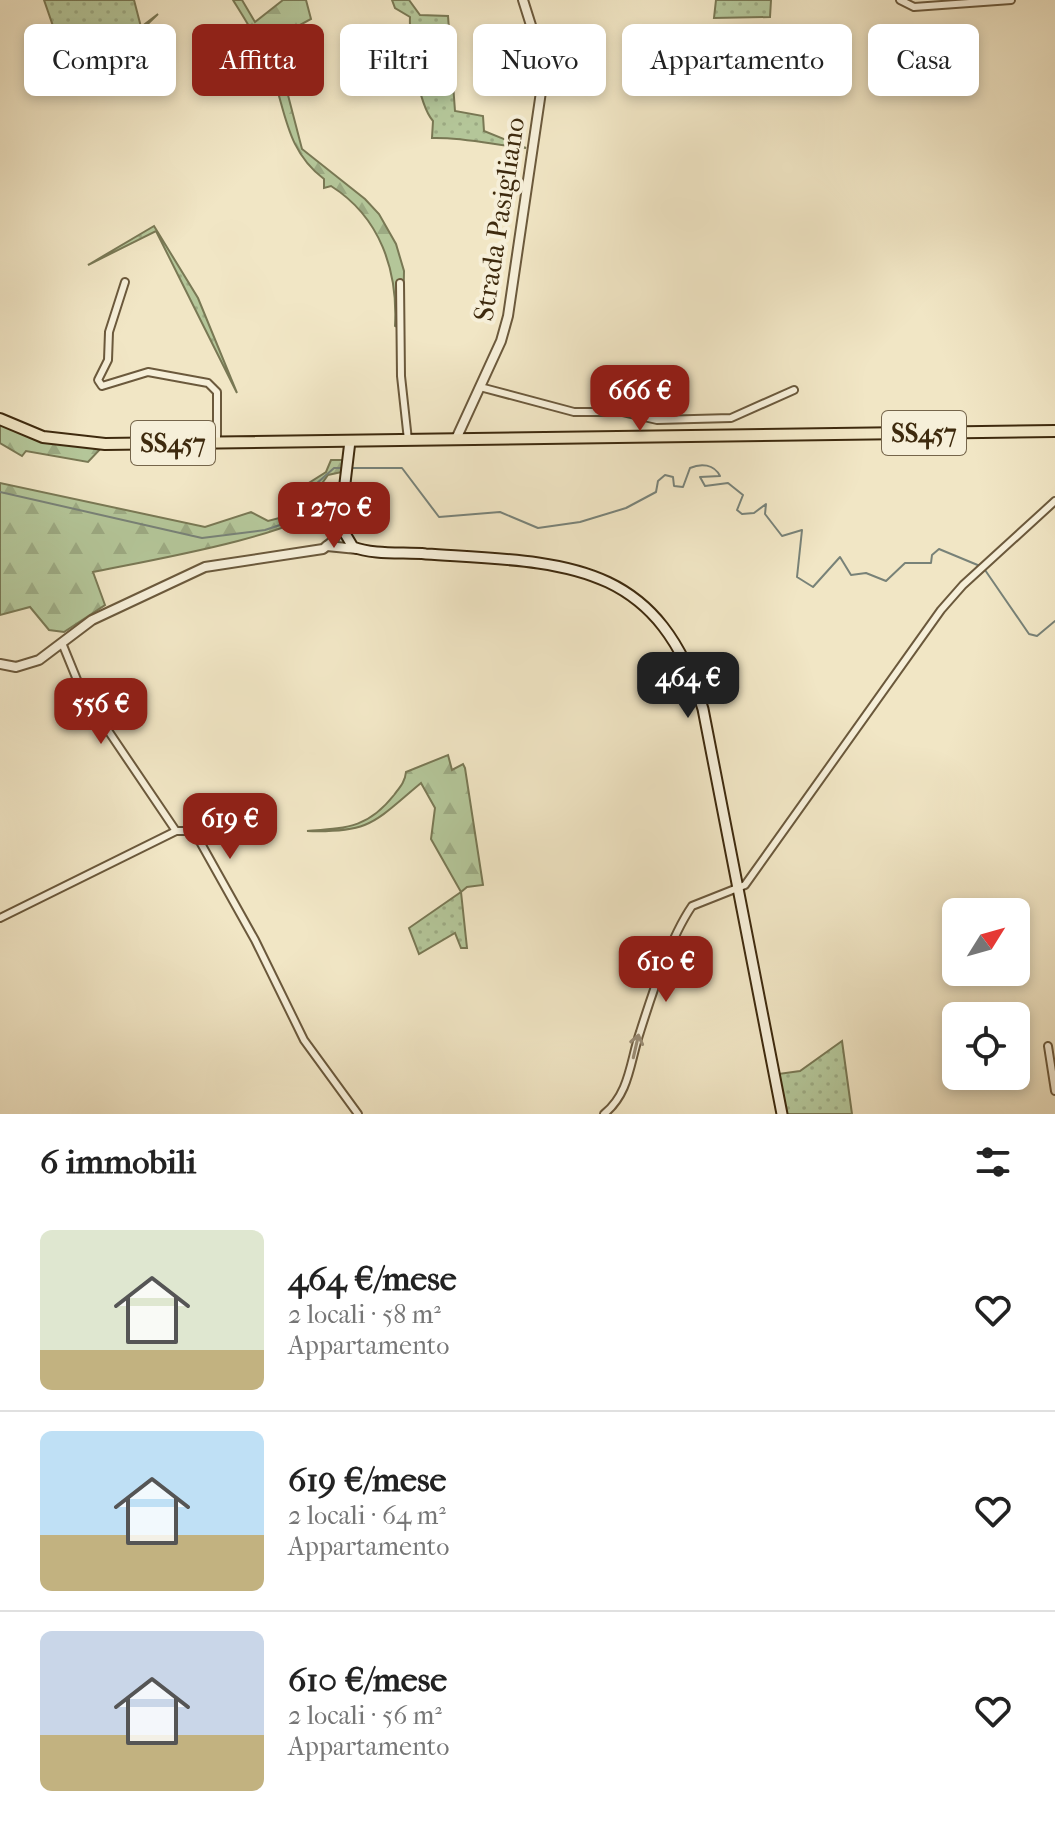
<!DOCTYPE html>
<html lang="it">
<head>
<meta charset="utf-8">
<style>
  :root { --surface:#fff; --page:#f2f2f2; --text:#222; --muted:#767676; --line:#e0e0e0; --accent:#8f2418 }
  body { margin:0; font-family:"IM FELL French Canon",serif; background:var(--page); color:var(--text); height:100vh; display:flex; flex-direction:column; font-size:30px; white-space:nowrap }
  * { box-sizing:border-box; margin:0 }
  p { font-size:26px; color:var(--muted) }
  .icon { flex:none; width:44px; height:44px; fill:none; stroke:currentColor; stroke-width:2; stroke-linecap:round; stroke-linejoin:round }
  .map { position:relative; height:1114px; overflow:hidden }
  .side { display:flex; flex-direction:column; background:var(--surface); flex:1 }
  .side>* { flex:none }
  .hud { position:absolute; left:24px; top:24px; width:1008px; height:72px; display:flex; gap:16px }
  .needle { width:52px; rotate:53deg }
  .buttons { position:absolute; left:942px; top:898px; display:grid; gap:16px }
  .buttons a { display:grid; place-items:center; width:88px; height:88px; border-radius:12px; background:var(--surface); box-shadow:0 4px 12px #0003; font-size:40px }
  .price { position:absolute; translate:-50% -68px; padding:0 18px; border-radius:16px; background:var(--accent); color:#fff; font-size:26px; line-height:52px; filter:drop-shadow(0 2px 4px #0008) }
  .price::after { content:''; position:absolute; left:50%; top:48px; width:24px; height:18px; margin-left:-12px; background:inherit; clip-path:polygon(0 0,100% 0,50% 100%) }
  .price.current { background:#222; color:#fff }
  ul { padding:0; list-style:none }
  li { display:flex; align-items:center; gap:24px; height:200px; padding:0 40px }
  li+li { border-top:2px solid var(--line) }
  li span { display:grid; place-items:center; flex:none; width:224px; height:160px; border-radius:12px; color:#555 }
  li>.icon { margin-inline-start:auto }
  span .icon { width:96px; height:96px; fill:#fffc; stroke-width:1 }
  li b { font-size:34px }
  h2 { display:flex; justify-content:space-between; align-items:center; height:96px; padding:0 40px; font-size:34px }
  .pill { padding:0 28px; border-radius:12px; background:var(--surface); box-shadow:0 4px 12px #0003; font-size:28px; line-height:72px }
  .pill.current { background:var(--accent); color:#fff }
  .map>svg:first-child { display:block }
  .grass { fill:url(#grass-dots); stroke:#797854; stroke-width:2 }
  .forest { fill:url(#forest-firs); stroke:#797854; stroke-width:2 }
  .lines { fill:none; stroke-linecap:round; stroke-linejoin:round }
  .stream { stroke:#788278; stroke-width:2 }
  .minor-casing { stroke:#6b593c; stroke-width:10 }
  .tertiary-casing { stroke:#6b593c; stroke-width:12 }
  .secondary-casing { stroke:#3e2a0e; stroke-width:13 }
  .primary-casing { stroke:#3e2a0e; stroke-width:14 }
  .minor { stroke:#f6efd9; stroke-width:6 }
  .tertiary { stroke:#f6efd9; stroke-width:8 }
  .secondary { stroke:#f6efd9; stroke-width:9 }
  .primary { stroke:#f1e6c5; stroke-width:10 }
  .oneway { stroke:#9a8c74 }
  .labels { text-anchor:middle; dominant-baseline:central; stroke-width:8; stroke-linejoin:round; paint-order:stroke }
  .shield { fill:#f6efd9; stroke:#75654b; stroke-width:2 }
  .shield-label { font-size:26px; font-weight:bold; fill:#3e2a0e }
  .street-label { font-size:28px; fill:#3e2a0e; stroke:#f6efd9 }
</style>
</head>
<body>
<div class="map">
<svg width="1055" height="1114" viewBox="0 0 1055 1114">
  <defs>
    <pattern id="grass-dots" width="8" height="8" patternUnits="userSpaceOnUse" patternTransform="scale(2)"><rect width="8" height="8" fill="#b4c699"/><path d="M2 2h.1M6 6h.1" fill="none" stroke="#9caa83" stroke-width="1.8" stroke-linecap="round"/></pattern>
    <pattern id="forest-firs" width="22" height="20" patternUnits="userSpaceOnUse" patternTransform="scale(2)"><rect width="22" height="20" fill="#b4c699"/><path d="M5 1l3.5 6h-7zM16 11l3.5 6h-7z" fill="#9caa83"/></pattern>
  </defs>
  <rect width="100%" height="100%" fill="#f1e6c5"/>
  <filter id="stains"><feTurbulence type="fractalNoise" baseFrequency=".0025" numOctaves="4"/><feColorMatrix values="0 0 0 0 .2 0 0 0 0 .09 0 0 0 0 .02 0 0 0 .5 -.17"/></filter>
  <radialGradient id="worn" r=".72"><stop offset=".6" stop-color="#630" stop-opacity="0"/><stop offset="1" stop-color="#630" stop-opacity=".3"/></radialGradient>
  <!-- grass -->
  <g class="grass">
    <path d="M44 0H134L141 27 158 14 126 45 135 68 153 86 144 89 123 62V36L62 52Z"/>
    <path d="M392 0H409L420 15 448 16 455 111 483 116 484 131 526 148C494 145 464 137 432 138L433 121C418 104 409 40 410 17L395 8Z"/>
    <path d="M716 0H771L770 17 714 18Z"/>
    <path d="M154 226 198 298 237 393 156 231 88 265Z"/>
    <path d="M461 892 467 948H461L455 933 419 954 409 928Z"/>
    <path d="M842 1041 852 1114H785L778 1074 800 1071Z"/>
  </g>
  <!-- forest -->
  <g class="forest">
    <path d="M233 0H242L255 22 283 0H306L311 19 267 43 282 72 302 149 365 199 379 214 396 244 404 271 403 330 395 326C398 270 380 217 331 186L324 188V179C284 149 286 107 269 65 260 42 246 21 233 0Z"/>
    <path d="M0 419 23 431 105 444 88 462 26 451 22 456 0 443Z"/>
    <path d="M331 460H345L342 472 328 475 323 482V496L317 502 320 506C307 534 130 564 93 572L105 605 64 632 49 630 30 607 0 615V483L205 527 251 512 268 521 306 511 304 486 326 472Z"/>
    <path d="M448 755 452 770 463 764 465 768 483 885 467 887 461 892 431 839 435 808 421 783C374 822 371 833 307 831 347 828 368 828 394 795 400 787 405 782 406 772Z"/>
  </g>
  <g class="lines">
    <!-- stream -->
    <g class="stream">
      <path d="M349 468H402L439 517 500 512 538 528 580 522 626 508 656 492 658 481 665 475 673 477 674 486 683 487 690 468C701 463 714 464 720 476L700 477 705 486 728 483 743 495 737 510 742 514 754 513 766 504 765 514 782 536 802 530 797 577 813 587 840 557 851 575 866 573 886 581 905 563H931L932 555 939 549 980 566"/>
      <path d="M0 492 202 538 265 530 304 517 313 508 316 484 334 468H343"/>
      <path d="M985 570 1029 634 1037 636 1055 621"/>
    </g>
    <defs>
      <g id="minor">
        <path d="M900 0 914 7 1011 0"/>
        <path d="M125 282 109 332 108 360 98 380 102 386 148 372 208 383 217 392V442"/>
        <path d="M400 283 401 376 408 440"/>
        <path d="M480 387 574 412H622L657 420 731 418 794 390"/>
        <path d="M62 643 82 692 176 831"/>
        <path d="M0 918 176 831H194L255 940 304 1040 358 1114"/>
        <path d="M1048 1046 1055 1091"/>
        <path d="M604 1114C630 1093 630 1061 640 1032 652 994 670 938 692 906L745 885 941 610 963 585 1055 501"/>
      </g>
      <g id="tertiary">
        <path d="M456 439 501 341 508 316 542 85 541 57 523 0"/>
        <path d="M327 546 357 549"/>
        <path d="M0 664 16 667 39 660 92 620 205 567 323 549 333 541 340 525"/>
      </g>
      <path id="secondary" d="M350 441 340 525 353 547C373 555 404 552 426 554 561 563 657 557 703 709L782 1114"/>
      <path id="primary" d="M0 419 43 437 105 444 1055 431"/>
    </defs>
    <!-- minor casing -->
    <use href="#minor" class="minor-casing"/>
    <!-- tertiary casing -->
    <use href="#tertiary" class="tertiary-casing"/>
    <!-- secondary casing -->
    <use href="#secondary" class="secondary-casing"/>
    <!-- primary casing -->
    <use href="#primary" class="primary-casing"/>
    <!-- minor -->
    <use href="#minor" class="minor"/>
    <!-- tertiary -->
    <use href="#tertiary" class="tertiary"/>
    <!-- secondary -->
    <use href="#secondary" class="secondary"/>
    <!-- primary -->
    <use href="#primary" class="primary"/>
  </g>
  <!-- one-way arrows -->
  <defs><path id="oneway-shaft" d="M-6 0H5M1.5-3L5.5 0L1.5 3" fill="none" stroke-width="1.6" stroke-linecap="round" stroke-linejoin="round" transform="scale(2)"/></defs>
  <use class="oneway" href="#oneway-shaft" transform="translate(636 1046) rotate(-77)"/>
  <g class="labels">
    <!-- shield labels -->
    <g class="shield">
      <rect x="882" y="411" width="84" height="44" rx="6"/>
      <rect x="131" y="421" width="84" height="44" rx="6"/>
    </g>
    <g class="shield-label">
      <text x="924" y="433">SS457</text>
      <text x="173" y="443">SS457</text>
    </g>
    <!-- street labels -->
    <g class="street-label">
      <text transform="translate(499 219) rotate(-81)">Strada Pasigliano</text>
    </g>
  </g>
  <rect width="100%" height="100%" filter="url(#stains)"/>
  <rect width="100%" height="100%" fill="url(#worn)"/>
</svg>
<div class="buttons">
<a><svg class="needle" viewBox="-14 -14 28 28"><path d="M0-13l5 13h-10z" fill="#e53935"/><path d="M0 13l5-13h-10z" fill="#767676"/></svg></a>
<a><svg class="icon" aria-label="locate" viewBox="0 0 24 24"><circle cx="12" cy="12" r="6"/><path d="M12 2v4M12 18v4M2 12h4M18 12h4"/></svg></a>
</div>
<b class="price" style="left:640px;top:433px">666 €</b>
<b class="price" style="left:334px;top:550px">1 270 €</b>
<b class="price current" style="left:688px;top:720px">464 €</b>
<b class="price" style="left:101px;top:746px">556 €</b>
<b class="price" style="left:230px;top:861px">619 €</b>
<b class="price" style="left:666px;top:1004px">610 €</b>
<div class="hud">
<a class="pill">Compra</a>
<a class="pill current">Affitta</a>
<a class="pill">Filtri</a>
<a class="pill">Nuovo</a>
<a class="pill">Appartamento</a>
<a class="pill">Casa</a>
</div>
</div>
<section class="side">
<h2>6 immobili<svg class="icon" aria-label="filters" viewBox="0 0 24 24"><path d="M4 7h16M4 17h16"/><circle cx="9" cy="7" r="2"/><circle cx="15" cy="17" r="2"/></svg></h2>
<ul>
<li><span style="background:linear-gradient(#dfe7d0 75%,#c2b280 0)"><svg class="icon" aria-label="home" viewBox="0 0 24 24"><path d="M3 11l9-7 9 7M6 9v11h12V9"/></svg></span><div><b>464 €/mese</b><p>2 locali · 58 m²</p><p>Appartamento</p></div><svg class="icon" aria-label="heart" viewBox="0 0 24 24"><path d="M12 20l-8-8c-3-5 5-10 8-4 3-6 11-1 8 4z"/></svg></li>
<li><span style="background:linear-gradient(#bfe0f5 65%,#c2b280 0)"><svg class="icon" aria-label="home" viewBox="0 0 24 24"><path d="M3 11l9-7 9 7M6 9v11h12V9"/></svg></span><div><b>619 €/mese</b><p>2 locali · 64 m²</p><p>Appartamento</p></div><svg class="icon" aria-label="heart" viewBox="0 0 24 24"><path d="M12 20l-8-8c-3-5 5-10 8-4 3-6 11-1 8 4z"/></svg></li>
<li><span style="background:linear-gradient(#c9d6e8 65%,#c2b280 0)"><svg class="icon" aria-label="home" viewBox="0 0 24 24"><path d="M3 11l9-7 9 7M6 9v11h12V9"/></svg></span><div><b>610 €/mese</b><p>2 locali · 56 m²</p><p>Appartamento</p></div><svg class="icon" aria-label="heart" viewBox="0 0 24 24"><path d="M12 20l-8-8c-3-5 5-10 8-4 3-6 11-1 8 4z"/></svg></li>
</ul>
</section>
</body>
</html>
